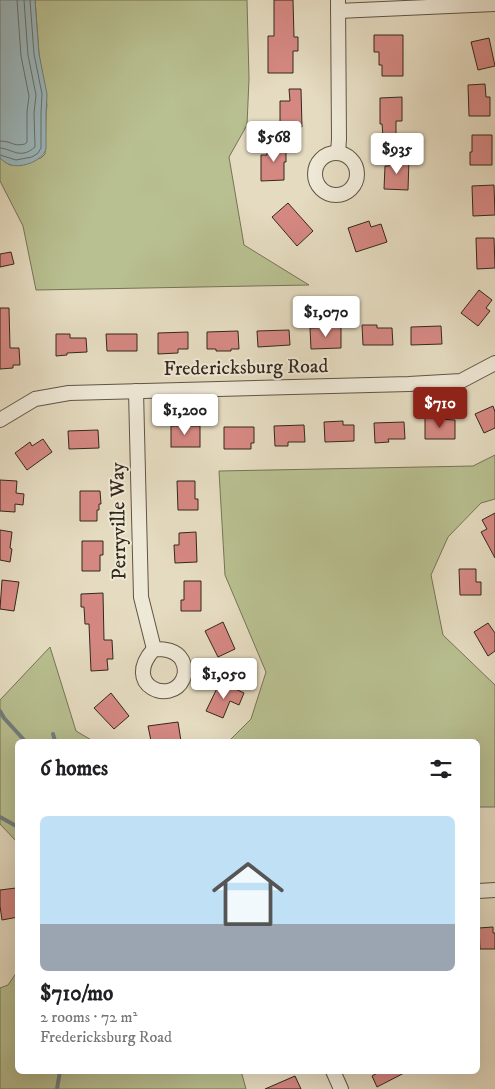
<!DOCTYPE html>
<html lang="en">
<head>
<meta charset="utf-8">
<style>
  :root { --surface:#fff; --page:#f6f6f6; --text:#202124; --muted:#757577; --accent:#8f2418 }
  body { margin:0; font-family:"IM FELL DW Pica",serif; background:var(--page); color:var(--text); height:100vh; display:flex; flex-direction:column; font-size:19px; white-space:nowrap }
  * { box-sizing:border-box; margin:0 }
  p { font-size:16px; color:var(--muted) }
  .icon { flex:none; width:28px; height:28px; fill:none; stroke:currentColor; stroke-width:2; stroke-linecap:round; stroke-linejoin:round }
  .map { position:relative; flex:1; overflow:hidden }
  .drawer { position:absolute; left:15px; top:739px; width:465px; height:335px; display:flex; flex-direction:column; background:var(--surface); border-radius:8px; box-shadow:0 5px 20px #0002 }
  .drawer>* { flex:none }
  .price { position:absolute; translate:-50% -42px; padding:0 11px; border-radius:5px; background:#fff; color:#222; font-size:16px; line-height:32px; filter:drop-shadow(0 1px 2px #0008) }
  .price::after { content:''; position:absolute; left:50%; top:30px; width:15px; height:11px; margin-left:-8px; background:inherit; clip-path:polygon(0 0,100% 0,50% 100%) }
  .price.selected { background:var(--accent); color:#fff }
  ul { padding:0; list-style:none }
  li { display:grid; align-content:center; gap:10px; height:265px; padding:0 25px }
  li span { display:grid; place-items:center; height:155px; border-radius:8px; color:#555 }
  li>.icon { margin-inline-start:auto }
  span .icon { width:90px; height:90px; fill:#fffc; stroke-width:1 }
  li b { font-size:21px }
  h2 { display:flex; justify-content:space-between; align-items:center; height:60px; padding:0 25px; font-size:21px }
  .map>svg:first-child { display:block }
  .green { fill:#b8bf90; stroke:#767456 }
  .water { fill:#9bb8be; stroke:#727e7e }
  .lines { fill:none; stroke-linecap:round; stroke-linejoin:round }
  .shore { stroke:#68706e; stroke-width:1 }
  .stream { stroke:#727e7e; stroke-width:4 }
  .building { fill:#d58882; stroke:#34281d }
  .street-casing { stroke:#605546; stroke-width:16 }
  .street { stroke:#eee8d6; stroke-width:14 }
  .labels { text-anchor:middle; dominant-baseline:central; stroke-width:4; stroke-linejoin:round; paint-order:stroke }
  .street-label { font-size:20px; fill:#34281d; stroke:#eee8d6 }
</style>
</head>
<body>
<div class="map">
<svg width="495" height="1089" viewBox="0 0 495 1089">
  <rect width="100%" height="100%" fill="#e5dbc0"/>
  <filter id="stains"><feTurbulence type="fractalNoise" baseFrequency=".004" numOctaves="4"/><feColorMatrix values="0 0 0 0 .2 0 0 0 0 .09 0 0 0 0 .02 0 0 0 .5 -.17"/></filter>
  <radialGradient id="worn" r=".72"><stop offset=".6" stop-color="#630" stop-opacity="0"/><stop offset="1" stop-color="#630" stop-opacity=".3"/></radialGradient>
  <!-- green -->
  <g class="green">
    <path d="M35 0H247L249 79 247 125 229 157 244 245 309 285 36 290 23 226 0 181V158L10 165 41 158 45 154 46 113 47 105 39 54Z"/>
    <path d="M495 455V499L481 503 448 537 431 575 443 635 495 685V807H478V741H229L251 719 266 672 225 575 219 471 473 466Z"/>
    <path d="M50 647 76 731 93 741H18L17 842 0 824V700Z"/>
    <path d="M17 972 18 1071H241L246 1089H0V988L8 985Z"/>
  </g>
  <!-- water -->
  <path class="water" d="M0 0H35L39 54 47 94 46 113V149C42 161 23 168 11 165 7 164 3 161 0 158Z"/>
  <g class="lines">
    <!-- shore -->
    <g class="shore">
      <path d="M0 141C12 141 13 147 25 144L27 142V112L29 96 21 56 17 0"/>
      <path d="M0 148C13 149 20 160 35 147L34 113 36 95 28 55 24 0"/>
      <path d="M0 155 16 160 32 157 38 153 41 148V113L42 94 34 54 30 0"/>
    </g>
    <!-- stream -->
    <g class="stream">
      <path d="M0 711 4 718 25 741"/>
      <path d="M53 734 55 741"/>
      <path d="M0 817 18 827"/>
      <path d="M57 1089 60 1071"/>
    </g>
  </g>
  <!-- building -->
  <g class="building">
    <path d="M274 0H293L294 37H298V51H293V73H268V36H274Z"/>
    <path d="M374 35H403V76H382V65H379V52H374Z"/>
    <path d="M489 38 495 66 478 70 471 42Z"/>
    <path d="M485 84 486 97H490V116H469L468 85Z"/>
    <path d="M289 89H301L302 127H280V101H290Z"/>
    <path d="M402 97V121H396V136H383L382 124H380V98Z"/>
    <path d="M472 135H492V165H470V152H472Z"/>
    <path d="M267 144H286V162H284V180L261 181V155H267Z"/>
    <path d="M390 158 409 159 408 190 384 189 385 166H389Z"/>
    <path d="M494 185 495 215 473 216 472 186Z"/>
    <path d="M288 203 313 231 297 246 272 217Z"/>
    <path d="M369 221 371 227 381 224 387 242 356 252 348 228Z"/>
    <path d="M476 238H494L495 268 477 269Z"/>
    <path d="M11 252 14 264 0 267V254Z"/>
    <path d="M479 290 492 300 486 308 490 311 478 326 461 313Z"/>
    <path d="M0 308H9L10 348H19L20 365H13V368L0 369Z"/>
    <path d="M362 325H377V328H392L393 345H363Z"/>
    <path d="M441 326 442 344 411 345V327Z"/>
    <path d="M341 327V348L311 349 310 328Z"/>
    <path d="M289 330 290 345 258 347 257 331Z"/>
    <path d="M238 331 239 349H231V351H216V349H207V332Z"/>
    <path d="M188 332V349H178V353L158 354V333Z"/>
    <path d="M56 334H70V338H86L87 352 67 353V355L56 356Z"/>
    <path d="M106 334H137V351H107Z"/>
    <path d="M493 406 495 412V428L484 433 475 414Z"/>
    <path d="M425 418 455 420V439H425Z"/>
    <path d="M343 421V425H354V441L325 442 324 422Z"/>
    <path d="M404 422 405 439H388L389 442 375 443 374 423Z"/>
    <path d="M304 425 305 442H288V446H275L274 426Z"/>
    <rect x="171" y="426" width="29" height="21"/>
    <path d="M224 427H254V443H251V449H224Z"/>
    <path d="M98 430 99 448 69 449 68 431Z"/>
    <path d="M43 439 52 452 27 470 15 453 30 442 32 446Z"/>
    <path d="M0 480 17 481 16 493 24 494 23 505 15 504V512L0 511Z"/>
    <path d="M177 481H195V499H198V510H178Z"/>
    <path d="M80 491H100L101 504H99V510H97V521H80Z"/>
    <path d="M495 513V558L481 532 487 529 482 520Z"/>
    <path d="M0 530 12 532 10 548 12 549 10 562 0 560Z"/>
    <path d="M196 532 197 562 175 563 174 545H179V533Z"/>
    <path d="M82 541H103V555H100V571H82Z"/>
    <path d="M459 569H476V582H481V595H460Z"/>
    <path d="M2 580 19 582 14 611 0 609Z"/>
    <path d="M184 581H201V611H181V600H184Z"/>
    <path d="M103 593 104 640H112L113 659H107L108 670 91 671 89 624H85L84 607H81V594Z"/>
    <path d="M223 622 235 649 218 657 205 631Z"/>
    <path d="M488 623 495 633V651L488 656 474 632Z"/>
    <path d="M220 682 244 693 239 705 230 701 223 718 206 711Z"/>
    <path d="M111 693 129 716 114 729 94 708Z"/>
    <path d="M178 722 181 741H151L148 726Z"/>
    <path d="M16 888 18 917 2 920 0 906V890Z"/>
    <path d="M493 927V933H495V949H480L479 928Z"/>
    <path d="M381 1071H408L377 1087 372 1076Z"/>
    <path d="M295 1076 301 1089H265Z"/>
  </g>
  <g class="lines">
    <defs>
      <g id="street">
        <path d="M338 0 339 139 338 153"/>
        <path d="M338 11 495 4"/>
        <circle cx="336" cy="174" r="21"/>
        <path d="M136 391 141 597 154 649"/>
        <path d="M0 420 35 399 69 393 409 384 461 381 495 363"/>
        <path d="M154 649C165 649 176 650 182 660 185 666 186 673 183 679 171 706 121 685 154 649Z"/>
        <path d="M478 891 495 890"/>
        <path d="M333 1071 341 1089"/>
      </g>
    </defs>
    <!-- street casing -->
    <use href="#street" class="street-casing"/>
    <!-- street -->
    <use href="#street" class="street"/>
  </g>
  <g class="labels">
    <!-- street labels -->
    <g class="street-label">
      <text transform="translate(246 368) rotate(-1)">Fredericksburg Road</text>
      <text transform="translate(119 521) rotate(-91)">Perryville Way</text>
    </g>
  </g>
  <rect width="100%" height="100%" filter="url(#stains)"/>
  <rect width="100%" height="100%" fill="url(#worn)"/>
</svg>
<b class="price" style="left:274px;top:163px">$568</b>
<b class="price" style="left:397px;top:175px">$935</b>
<b class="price" style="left:326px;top:338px">$1,070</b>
<b class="price selected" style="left:440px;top:429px">$710</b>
<b class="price" style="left:185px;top:436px">$1,200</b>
<b class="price" style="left:224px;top:700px">$1,050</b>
<section class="drawer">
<h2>6 homes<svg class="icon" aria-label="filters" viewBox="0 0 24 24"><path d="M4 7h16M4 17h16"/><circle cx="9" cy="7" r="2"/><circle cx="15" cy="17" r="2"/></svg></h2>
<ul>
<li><span style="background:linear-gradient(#bfe0f5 70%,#9aa5b1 0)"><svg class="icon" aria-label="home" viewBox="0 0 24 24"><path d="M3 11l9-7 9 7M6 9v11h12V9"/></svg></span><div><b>$710/mo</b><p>2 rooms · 72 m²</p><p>Fredericksburg Road</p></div></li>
</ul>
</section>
</div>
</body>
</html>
